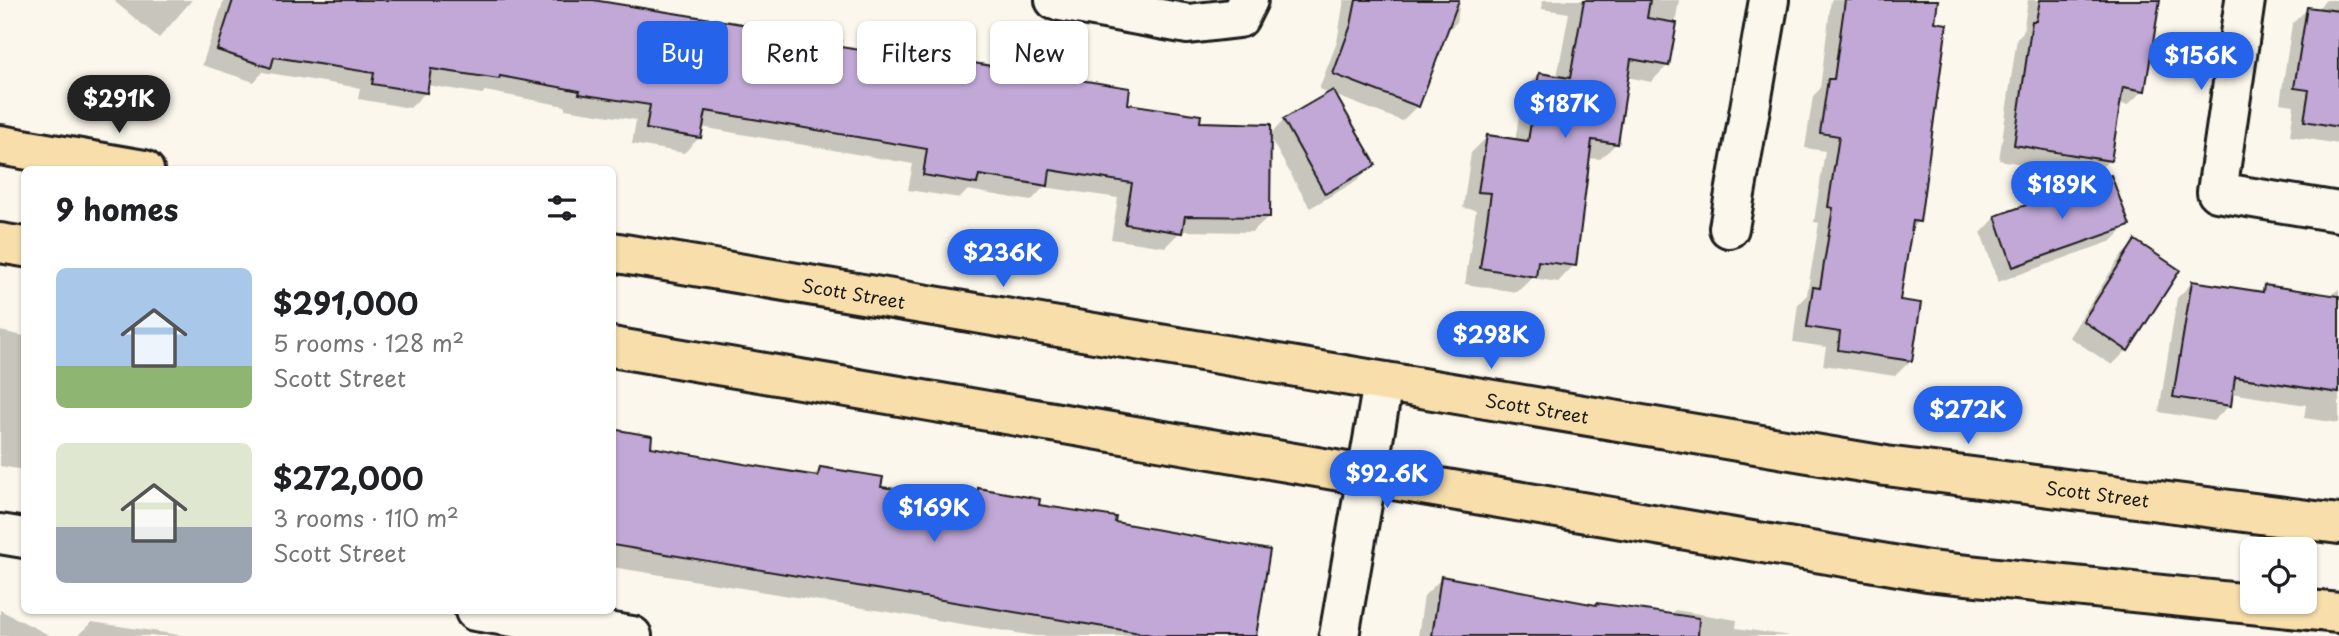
<!DOCTYPE html>
<html lang="en">
<head>
<meta charset="utf-8">
<style>
  :root { --surface:#fff; --page:#f6f6f6; --text:#202124; --muted:#757577; --accent:#2563eb }
  body { margin:0; font-family:"Playpen Sans",sans-serif; background:var(--page); color:var(--text); height:100vh; display:flex; flex-direction:column; font-size:26px; white-space:nowrap }
  * { box-sizing:border-box; margin:0 }
  p { font-size:23px; color:var(--muted) }
  .icon { flex:none; width:38px; height:38px; fill:none; stroke:currentColor; stroke-width:2; stroke-linecap:round; stroke-linejoin:round }
  .map { position:relative; flex:1; overflow:hidden }
  .side { position:absolute; left:21px; top:166px; width:595px; height:448px; display:flex; flex-direction:column; background:var(--surface); border-radius:10px; box-shadow:0 2px 5px #0004 }
  .side>* { flex:none }
  .guide { position:absolute; left:637px; top:21px; width:665px; height:63px; display:flex; gap:14px }
  .controls { position:absolute; left:2240px; top:537px; display:grid; gap:14px }
  .controls a { display:grid; place-items:center; width:77px; height:77px; border-radius:10px; background:var(--surface); box-shadow:0 2px 5px #0004; font-size:35px }
  .price { position:absolute; translate:-50% -60px; padding:0 16px; border-radius:24px; background:var(--accent); color:#fff; font-size:23px; line-height:46px; filter:drop-shadow(0 2px 4px #0008) }
  .price::after { content:''; position:absolute; left:50%; top:42px; width:21px; height:16px; margin-left:-10px; background:inherit; clip-path:polygon(0 0,100% 0,50% 100%) }
  .price.current { background:#222; color:#fff }
  ul { padding:0; list-style:none }
  li { display:flex; align-items:center; gap:21px; height:175px; padding:0 35px }
  li span { display:grid; place-items:center; flex:none; width:196px; height:140px; border-radius:10px; color:#555 }
  li>.icon { margin-inline-start:auto }
  span .icon { width:84px; height:84px; fill:#fffc; stroke-width:1 }
  li b { font-size:30px }
  h2 { display:flex; justify-content:space-between; align-items:center; height:84px; padding:0 35px; font-size:30px }
  .pill { padding:0 24px; border-radius:10px; background:var(--surface); box-shadow:0 2px 5px #0004; font-size:24px; line-height:63px }
  .pill.current { background:var(--accent); color:#fff }
  .map>svg:first-child { display:block }
  .shadow { fill:#0003 }
  .building { fill:#c1a8d6; stroke:#1c1c1c; stroke-width:2 }
  .lines { fill:none; stroke-linecap:round; stroke-linejoin:round }
  .minor-casing { stroke:#1c1c1c; stroke-width:44 }
  .major-casing { stroke:#1c1c1c; stroke-width:44 }
  .minor { stroke:#fbf7ec; stroke-width:38 }
  .major { stroke:#f8deab; stroke-width:38 }
  .labels { text-anchor:middle; dominant-baseline:central; stroke-width:5; stroke-linejoin:round; paint-order:stroke }
  .street-label { font-size:18px; fill:#1c1c1c; stroke:#fbf7ec }
</style>
</head>
<body>
<div class="map">
<svg width="2339" height="636" viewBox="0 0 2339 636">
  <rect width="100%" height="100%" fill="#fbf7ec"/>
  <filter id="ink" filterUnits="userSpaceOnUse"><feTurbulence type="fractalNoise" baseFrequency=".0143" numOctaves="2"/><feDisplacementMap in="SourceGraphic" scale="14" xChannelSelector="R" yChannelSelector="G"/><feConvolveMatrix kernelMatrix="1 2 1 2 8 2 1 2 1" color-interpolation-filters="sRGB"/></filter>
  <g filter="url(#ink)">
    <!-- shadow -->
    <g class="shadow">
      <path d="M117 0H192L159 38 115 2Z"/>
      <path d="M224 0H580L838 48 939 63 943 59 1198 124 1269 136 1284 120 1331 94 1319 89 1337 42 1344 0H1460L1457 22 1444 34 1417 106 1402 121 1334 95 1373 165 1358 180 1310 208 1269 136 1268 217 1252 232 1181 231 1165 247 1111 239 1118 198 1044 187 1031 201 968 190 960 198 908 190 913 164 701 127 699 138 684 153 632 144 636 120 565 109V106L485 91 482 94 427 85 426 92 410 108 358 99 360 88 263 72 254 82 202 65Z"/>
      <path d="M1543 0H1679L1668 65 1651 82 1627 77 1617 143 1600 159 1588 158 1574 265 1558 282 1532 278 1517 292 1465 284 1476 210 1463 208 1471 153 1488 136 1515 141 1523 91 1539 75 1557 77 1569 13 1542 9Z"/>
      <path d="M1831 0H1936L1919 221 1910 229 1898 301 1911 360 1895 376 1823 365 1826 347 1793 342 1798 304 1807 295 1819 223 1814 222 1825 151 1805 148 1813 96 1820 89Z"/>
      <path d="M2028 0H2157L2143 90 2128 105 2118 104 2109 160 2094 176 1999 160 2017 38 2023 32Z"/>
      <path d="M2326 0H2339V144L2290 136 2294 105 2280 103 2292 24 2307 9 2316 10Z"/>
      <path d="M1996 217 2127 226 2112 241 1998 282 1981 233Z"/>
      <path d="M2135 242 2127 350 2112 365 2069 337 2120 257Z"/>
      <path d="M2193 282 2259 293 2265 287 2329 296 2339 289V423L2304 418 2306 405 2231 393 2229 406 2213 421 2159 412 2177 298Z"/>
      <path d="M0 331 24 336V470L0 466Z"/>
      <path d="M612 431 649 448 813 476 820 469 879 488 968 501 978 490 1113 524 1254 636H1035L612 567Z"/>
      <path d="M1442 578 1595 607 1670 615 1675 610 1737 620 1736 628 1790 636H1418L1424 596Z"/>
      <path d="M0 610 51 636H0Z"/>
      <path d="M92 622 186 636H77Z"/>
    </g>
    <!-- building -->
    <g class="building">
      <path d="M233 0H593L841 40 840 47 941 62 942 58 1130 88 1128 104 1201 115 1200 122 1271 124 1270 217 1185 216 1182 233 1125 224 1132 183 1050 170 1048 186 979 175 977 184 923 175 927 149 706 111 701 138 646 129 650 105 579 94 580 91 500 76 499 79 431 69 427 93 372 84 374 73 274 57 271 68 217 50Z"/>
      <path d="M1356 0H1459L1419 107 1333 74 1351 25Z"/>
      <path d="M1584 0H1650L1647 18 1677 23 1669 66 1631 59 1618 144 1592 140 1576 266 1538 261 1536 277 1480 268 1491 193 1478 192 1487 135 1528 141 1539 73 1570 78Z"/>
      <path d="M1845 0H1938L1935 22 1947 24 1920 222 1913 221 1900 300 1921 303 1912 361 1838 350 1840 332 1807 327 1813 287 1820 288 1833 208 1828 207 1839 136 1820 133 1828 79H1834Z"/>
      <path d="M2040 0H2160L2145 91 2123 87 2111 161 2014 145 2032 21H2036Z"/>
      <path d="M2307 7 2339 11V127L2304 121 2309 90 2294 88Z"/>
      <path d="M1333 90 1376 165 1325 194 1283 119Z"/>
      <path d="M2111 175 2130 226 2013 267 1995 216Z"/>
      <path d="M2135 240 2180 270 2128 351 2083 321Z"/>
      <path d="M2192 281 2263 292 2264 285 2339 296V393L2235 377 2231 406 2173 397Z"/>
      <path d="M612 429 652 436 651 447 744 464 818 476 820 467 883 477 881 487 976 500 978 488 1040 499 1039 505 1116 517 1115 522 1270 550 1256 636H1158L612 545Z"/>
      <path d="M1441 576 1596 605 1597 603 1699 618 1698 636H1432Z"/>
    </g>
    <g class="lines">
      <defs>
        <g id="minor">
          <path d="M1055 0 1188 24 1239 18 1248 0"/>
          <path d="M2245 0 2217 192 2339 212"/>
          <path d="M1729 228 1769 0"/>
          <path d="M0 534 24 538"/>
          <path d="M475 611 632 636"/>
          <path d="M1339 636 1383 383"/>
        </g>
        <g id="major">
          <path d="M0 145 144 170"/>
          <path d="M0 243 24 247"/>
          <path id="s1" d="M612 252 1886 466 2339 524"/>
          <path d="M612 347 1928 571 2339 613"/>
        </g>
      </defs>
      <!-- minor casing -->
      <use href="#minor" class="minor-casing"/>
      <!-- major casing -->
      <use href="#major" class="major-casing"/>
      <!-- minor -->
      <use href="#minor" class="minor"/>
      <!-- major -->
      <use href="#major" class="major"/>
    </g>
  </g>
  <g class="labels">
    <!-- street labels -->
    <g class="street-label">
      <text stroke="none"><textPath href="#s1" startOffset="245">Scott Street</textPath></text>
      <text stroke="none"><textPath href="#s1" startOffset="938">Scott Street</textPath></text>
      <text stroke="none"><textPath href="#s1" startOffset="1505">Scott Street</textPath></text>
    </g>
  </g>
</svg>
<div class="controls">
<a><svg class="icon" aria-label="locate" viewBox="0 0 24 24"><circle cx="12" cy="12" r="6"/><path d="M12 2v4M12 18v4M2 12h4M18 12h4"/></svg></a>
</div>
<b class="price" style="left:2201px;top:92px">$156K</b>
<b class="price current" style="left:119px;top:135px">$291K</b>
<b class="price" style="left:1565px;top:140px">$187K</b>
<b class="price" style="left:2062px;top:221px">$189K</b>
<b class="price" style="left:1003px;top:289px">$236K</b>
<b class="price" style="left:1491px;top:371px">$298K</b>
<b class="price" style="left:1968px;top:446px">$272K</b>
<b class="price" style="left:1387px;top:510px">$92.6K</b>
<b class="price" style="left:934px;top:544px">$169K</b>
<div class="guide">
<a class="pill current">Buy</a>
<a class="pill">Rent</a>
<a class="pill">Filters</a>
<a class="pill">New</a>
</div>
<section class="side">
<h2>9 homes<svg class="icon" aria-label="filters" viewBox="0 0 24 24"><path d="M4 7h16M4 17h16"/><circle cx="9" cy="7" r="2"/><circle cx="15" cy="17" r="2"/></svg></h2>
<ul>
<li><span style="background:linear-gradient(#a9c7e8 70%,#8fb573 0)"><svg class="icon" aria-label="home" viewBox="0 0 24 24"><path d="M3 11l9-7 9 7M6 9v11h12V9"/></svg></span><div><b>$291,000</b><p>5 rooms · 128 m²</p><p>Scott Street</p></div></li>
<li><span style="background:linear-gradient(#dfe7d0 60%,#9aa5b1 0)"><svg class="icon" aria-label="home" viewBox="0 0 24 24"><path d="M3 11l9-7 9 7M6 9v11h12V9"/></svg></span><div><b>$272,000</b><p>3 rooms · 110 m²</p><p>Scott Street</p></div></li>
</ul>
</section>
</div>
</body>
</html>
